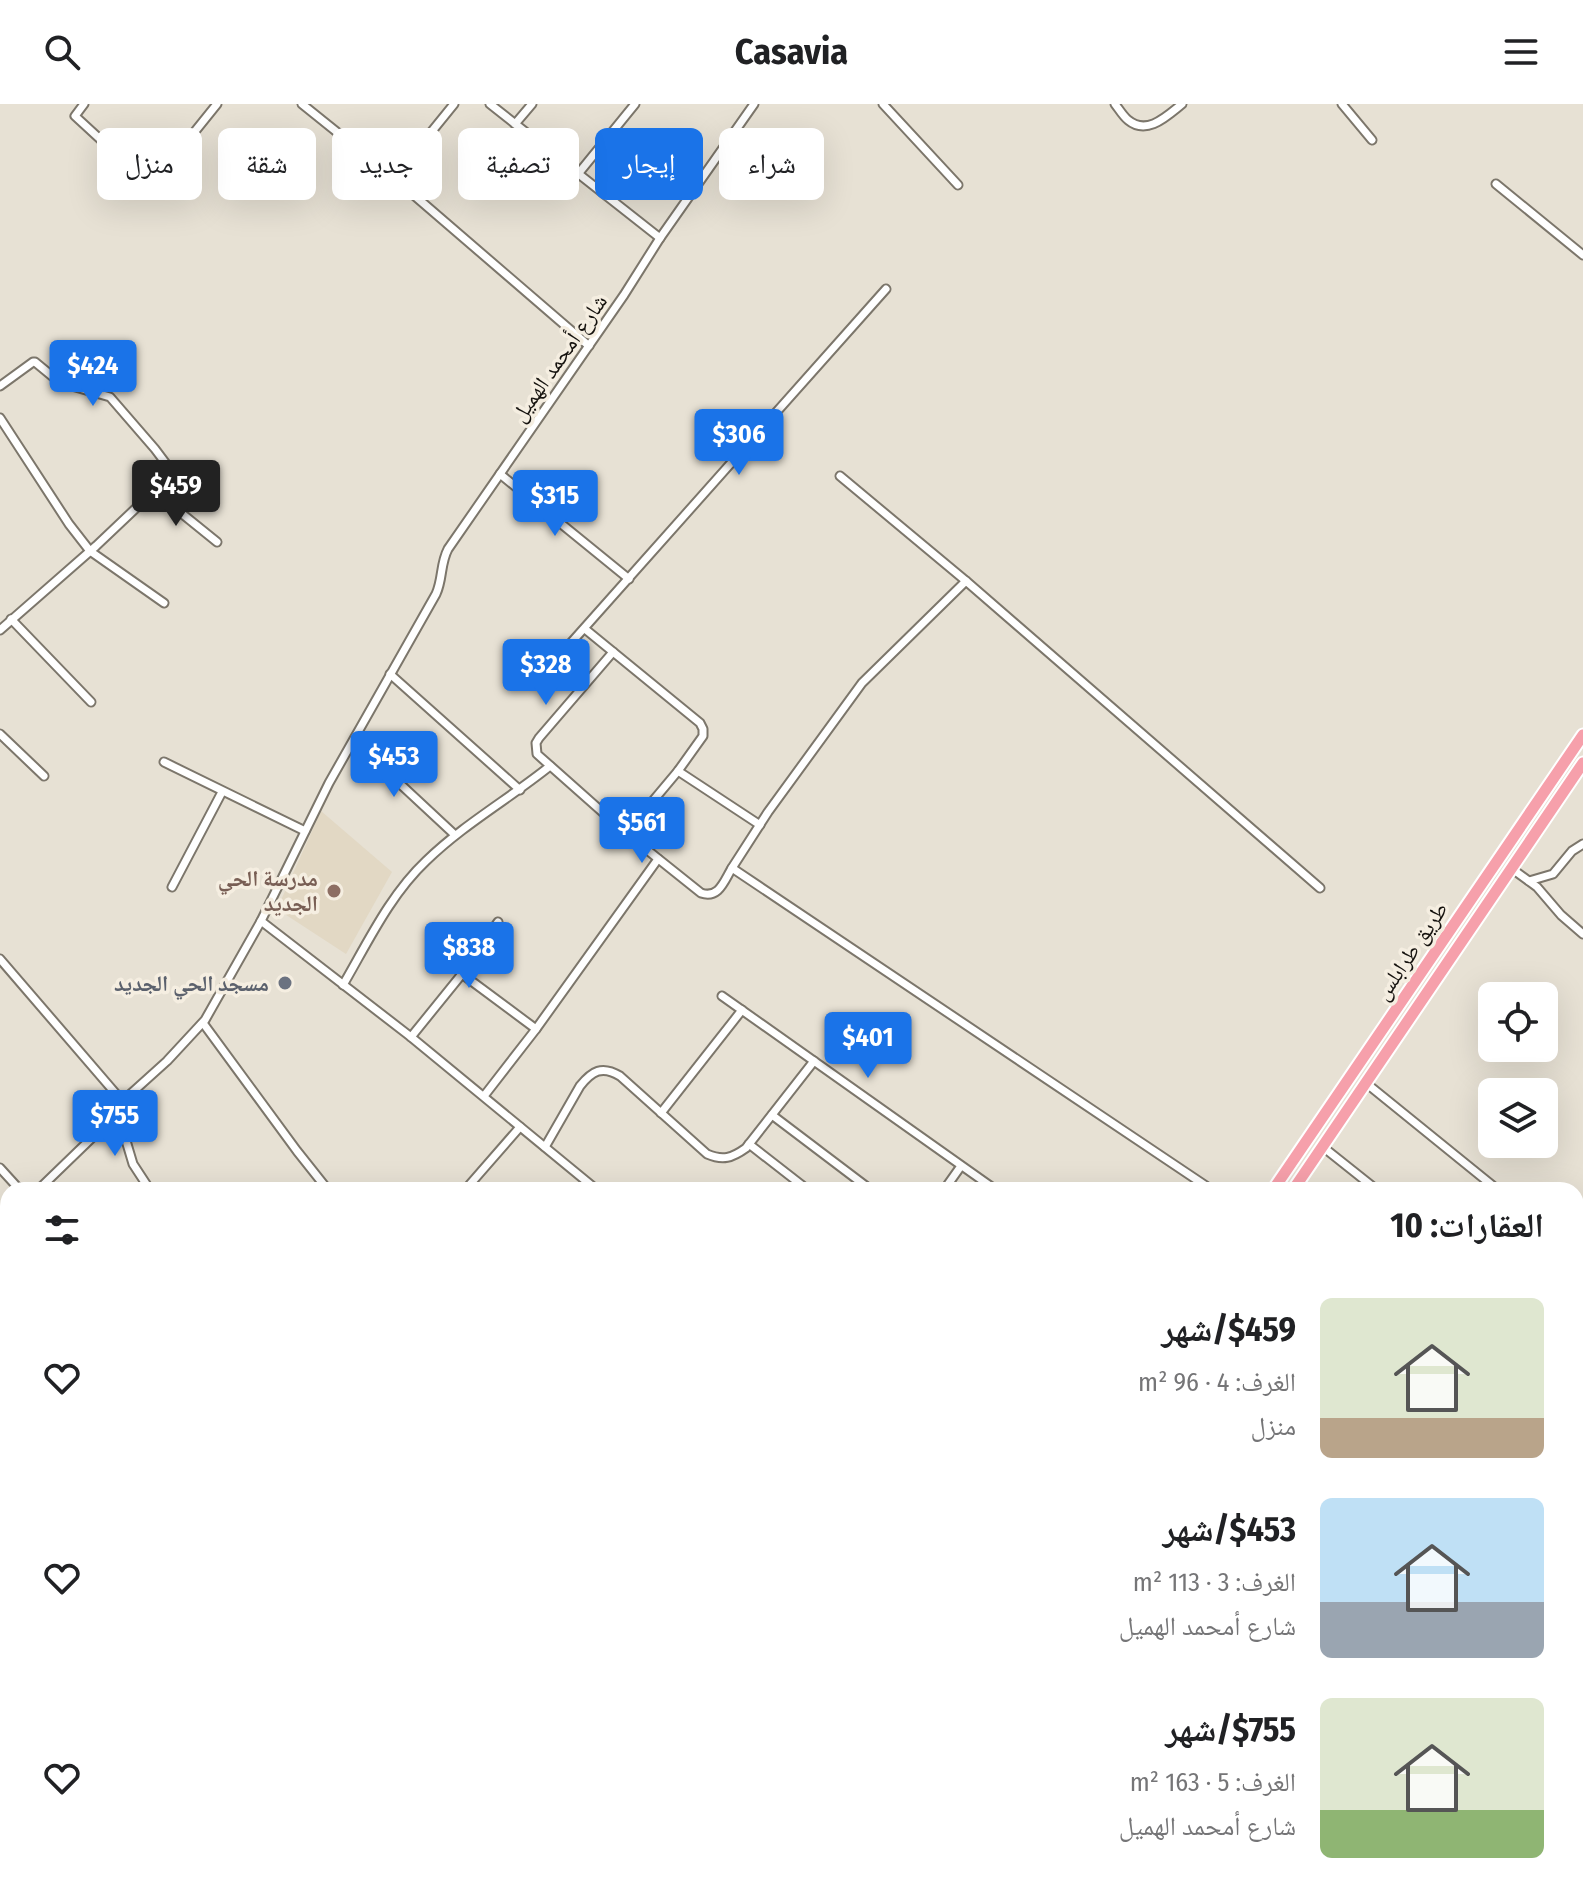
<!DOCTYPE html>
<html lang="ar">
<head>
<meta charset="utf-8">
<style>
  :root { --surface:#fff; --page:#f2f2f2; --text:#202124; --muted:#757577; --accent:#1a73e8 }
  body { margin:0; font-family:"Fira Sans Condensed","Noto Naskh Arabic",sans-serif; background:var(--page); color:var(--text); direction:rtl; height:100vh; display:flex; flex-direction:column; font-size:30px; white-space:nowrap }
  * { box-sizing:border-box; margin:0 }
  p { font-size:26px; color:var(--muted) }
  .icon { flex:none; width:44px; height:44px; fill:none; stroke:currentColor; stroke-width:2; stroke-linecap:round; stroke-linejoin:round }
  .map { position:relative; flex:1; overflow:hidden; direction:ltr }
  .drawer { position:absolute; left:0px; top:1078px; width:1584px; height:712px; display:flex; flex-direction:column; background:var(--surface); border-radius:24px 24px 0 0; box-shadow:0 8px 32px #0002; direction:rtl }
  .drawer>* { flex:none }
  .banner { position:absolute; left:24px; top:24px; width:800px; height:72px; direction:rtl; display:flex; gap:16px }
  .buttons { position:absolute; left:1478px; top:878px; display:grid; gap:16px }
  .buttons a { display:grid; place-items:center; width:80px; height:80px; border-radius:12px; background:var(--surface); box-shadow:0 8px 32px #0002; font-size:40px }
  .price { position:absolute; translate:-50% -68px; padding:0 18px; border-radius:8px; background:var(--accent); color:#fff; font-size:26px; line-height:52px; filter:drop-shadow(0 2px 4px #0008) }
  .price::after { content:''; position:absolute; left:50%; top:48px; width:24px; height:18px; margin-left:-12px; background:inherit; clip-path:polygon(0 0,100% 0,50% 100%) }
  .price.current { background:#222; color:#fff }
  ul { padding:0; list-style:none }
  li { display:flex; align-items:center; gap:24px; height:200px; padding:0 40px }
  li span { display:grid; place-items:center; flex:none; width:224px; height:160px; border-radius:12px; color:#555 }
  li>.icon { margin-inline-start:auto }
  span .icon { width:96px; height:96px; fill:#fffc; stroke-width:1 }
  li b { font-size:34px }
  h2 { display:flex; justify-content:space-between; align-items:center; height:96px; padding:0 40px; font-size:34px }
  .pill { padding:0 28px; border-radius:12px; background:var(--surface); box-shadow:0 8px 32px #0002; font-size:28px; line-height:72px }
  .pill.current { background:var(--accent); color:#fff }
  header { display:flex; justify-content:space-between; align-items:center; height:104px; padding:0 40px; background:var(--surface); font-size:36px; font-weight:700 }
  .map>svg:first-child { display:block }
  .built { fill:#e2d8c4 }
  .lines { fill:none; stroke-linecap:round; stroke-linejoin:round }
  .minor-casing { stroke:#7c766b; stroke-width:11 }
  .trunk-casing { stroke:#fff; stroke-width:15 }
  .minor { stroke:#fff; stroke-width:7 }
  .trunk { stroke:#f6a0ab; stroke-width:11 }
  .education-dot { fill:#8d6e63; stroke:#f5eee1; stroke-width:3 }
  .worship-dot { fill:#6b7280; stroke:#f5eee1; stroke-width:3 }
  .labels { text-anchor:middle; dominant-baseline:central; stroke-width:7; stroke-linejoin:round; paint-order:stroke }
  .street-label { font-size:22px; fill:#15120e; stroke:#f5eee1 }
  .education-label { font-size:22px; font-weight:bold; fill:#785e54; stroke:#f5eee1; text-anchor:end }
  .worship-label { font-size:22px; font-weight:bold; fill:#5b616d; stroke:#f5eee1; text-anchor:end }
</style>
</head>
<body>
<header><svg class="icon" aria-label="menu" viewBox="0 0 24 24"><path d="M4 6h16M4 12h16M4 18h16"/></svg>Casavia<svg class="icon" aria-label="search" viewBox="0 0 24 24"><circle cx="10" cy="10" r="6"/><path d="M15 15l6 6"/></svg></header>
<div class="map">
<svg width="1583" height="1790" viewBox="0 0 1583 1790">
  <rect width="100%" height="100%" fill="#e7e1d4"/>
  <!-- built -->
  <path class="built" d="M321 707 392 768 346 850 277 805Z"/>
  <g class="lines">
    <defs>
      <g id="minor">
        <path d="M84 0 75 12 151 82 217 0"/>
        <path d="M302 0 394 74 589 242"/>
        <path d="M490 0 660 134"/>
        <path d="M883 0 958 81"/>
        <path d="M1115 0C1119 5 1123 12 1128 16 1147 32 1167 12 1182 0"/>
        <path d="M1342 0 1372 36"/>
        <path d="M515 20 532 0"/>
        <path d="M578 70 635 0"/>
        <path d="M394 74 454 0"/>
        <path d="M1496 80 1583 151"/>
        <path d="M0 282 33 258H35L52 272 65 280 110 293 155 345 173 369 96 442 0 526"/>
        <path d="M0 314 69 420 90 447 164 499"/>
        <path d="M500 370 629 475"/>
        <path d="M840 372 966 477"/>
        <path d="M154 387 217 438"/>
        <path d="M11 515 91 598"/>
        <path d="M585 525 700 619 703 625V632L678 667 626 729"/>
        <path d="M570 540 886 185"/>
        <path d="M613 548 539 634 536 639 537 650 626 729 701 789C719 795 724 777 732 764"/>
        <path d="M390 570 520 686"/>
        <path d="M0 630 44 672"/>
        <path d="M354 637 455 731"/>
        <path d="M164 658 305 727"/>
        <path d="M678 667 760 721"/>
        <path d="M1511 764 1537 783 1561 811 1583 830"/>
        <path d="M1529 777 1553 770 1572 747 1583 740"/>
        <path d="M172 783 222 688"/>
        <path d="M261 817 411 933 597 1086"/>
        <path d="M0 855 123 998"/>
        <path d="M462 870 536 925"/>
        <path d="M343 881C368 838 390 791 426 757 464 720 509 695 550 662"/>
        <path d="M722 892 996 1086"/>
        <path d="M203 919 297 1047 328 1086"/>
        <path d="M411 933 462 870 498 818"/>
        <path d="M1366 979 1498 1086"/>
        <path d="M484 992 536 925 658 755"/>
        <path d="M116 1003 133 1060 150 1086"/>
        <path d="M661 1009 742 906"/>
        <path d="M772 1011 871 1086"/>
        <path d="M749 1040 808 1086"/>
        <path d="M545 1043 580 982C592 967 602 961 620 972L707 1050C723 1057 732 1054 746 1044L814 957"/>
        <path d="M1323 1043 1377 1086"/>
        <path d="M0 1064 20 1086"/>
        <path d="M38 1086 99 1027 116 1003 167 957 205 916 261 817 329 679 436 490C443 475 440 460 448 445L624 191 660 134 754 0"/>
        <path d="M465 1086 520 1023"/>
        <path d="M944 1086 961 1062"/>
        <path d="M1212 1086 732 764 768 708 862 579 966 477 1320 784"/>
        <path d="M0 1119 8 1113"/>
        <path d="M1576 1149 1583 1155"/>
        <path d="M1576 1209 1583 1203"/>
        <path d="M1576 1248 1583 1253"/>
        <path d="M0 1370 8 1362"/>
        <path d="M1576 1374 1583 1366"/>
        <path d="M1576 1439 1583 1445"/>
        <path d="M0 1461 8 1468"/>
        <path d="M1576 1506 1583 1499"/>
        <path d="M0 1745 8 1753"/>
        <path d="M201 1782 205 1790"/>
        <path d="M342 1782 350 1790"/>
        <path d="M569 1782 577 1790"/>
        <path d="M906 1782 912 1790"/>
        <path d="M13 1790 19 1782"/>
        <path d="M442 1790 449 1782"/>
        <path d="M678 1790 686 1782"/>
      </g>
      <g id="trunk">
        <path d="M1273 1086 1583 631"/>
        <path d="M1293 1086 1583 659"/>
        <path d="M758 1790 765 1782"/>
        <path d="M780 1790 787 1782"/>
      </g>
    </defs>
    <!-- minor casing -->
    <use href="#minor" class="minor-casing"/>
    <!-- trunk casing -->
    <use href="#trunk" class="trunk-casing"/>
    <!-- minor -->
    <use href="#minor" class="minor"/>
    <!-- trunk -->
    <use href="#trunk" class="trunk"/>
  </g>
  <!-- markers -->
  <circle class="education-dot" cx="334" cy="787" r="8"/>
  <circle class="worship-dot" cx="285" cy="879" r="8"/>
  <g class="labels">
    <!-- street labels -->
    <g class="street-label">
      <text transform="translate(559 254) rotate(-55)">شارع أمحمد الهميل</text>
      <text transform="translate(1411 847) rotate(-56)">طريق طرابلس</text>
    </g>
    <!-- education labels -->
    <g class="education-label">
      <text x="318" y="774">مدرسة الحي<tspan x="318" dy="25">الجديد</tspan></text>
    </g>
    <!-- worship labels -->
    <g class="worship-label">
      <text x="269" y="879">مسجد الحي الجديد</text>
    </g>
  </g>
</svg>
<div class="buttons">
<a><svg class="icon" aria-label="locate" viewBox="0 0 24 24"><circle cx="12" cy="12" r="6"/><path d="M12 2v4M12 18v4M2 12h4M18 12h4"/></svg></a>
<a><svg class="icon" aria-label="layers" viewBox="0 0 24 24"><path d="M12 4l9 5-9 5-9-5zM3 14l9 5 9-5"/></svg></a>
</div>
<b class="price" style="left:93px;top:304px">$424</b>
<b class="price" style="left:739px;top:373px">$306</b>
<b class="price current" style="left:176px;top:424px">$459</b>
<b class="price" style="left:555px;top:434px">$315</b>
<b class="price" style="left:546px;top:603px">$328</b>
<b class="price" style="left:394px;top:695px">$453</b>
<b class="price" style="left:642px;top:761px">$561</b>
<b class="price" style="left:469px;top:886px">$838</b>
<b class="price" style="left:868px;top:976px">$401</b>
<b class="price" style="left:115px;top:1054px">$755</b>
<div class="banner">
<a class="pill">شراء</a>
<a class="pill current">إيجار</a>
<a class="pill">تصفية</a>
<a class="pill">جديد</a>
<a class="pill">شقة</a>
<a class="pill">منزل</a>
</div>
<section class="drawer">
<h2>العقارات: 10<svg class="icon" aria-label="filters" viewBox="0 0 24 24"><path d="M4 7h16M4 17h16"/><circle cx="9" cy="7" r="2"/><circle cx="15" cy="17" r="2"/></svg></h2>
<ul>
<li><span style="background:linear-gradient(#dfe7d0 75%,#b9a48a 0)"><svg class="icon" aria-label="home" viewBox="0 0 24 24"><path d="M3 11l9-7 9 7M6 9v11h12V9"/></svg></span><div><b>$459/شهر</b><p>الغرف: 4 · 96 m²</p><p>منزل</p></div><svg class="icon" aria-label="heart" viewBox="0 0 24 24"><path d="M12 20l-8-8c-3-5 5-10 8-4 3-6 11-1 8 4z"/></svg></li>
<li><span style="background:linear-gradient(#bfe0f5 65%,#9aa5b1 0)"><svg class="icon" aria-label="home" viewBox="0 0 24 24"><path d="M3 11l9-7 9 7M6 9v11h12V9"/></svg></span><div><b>$453/شهر</b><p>الغرف: 3 · 113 m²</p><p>شارع أمحمد الهميل</p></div><svg class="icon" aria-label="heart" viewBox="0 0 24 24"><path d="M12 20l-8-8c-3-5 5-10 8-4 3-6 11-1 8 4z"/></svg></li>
<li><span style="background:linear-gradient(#dfe7d0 70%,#8fb573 0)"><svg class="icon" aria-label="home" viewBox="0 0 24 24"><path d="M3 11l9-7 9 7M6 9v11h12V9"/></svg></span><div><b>$755/شهر</b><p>الغرف: 5 · 163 m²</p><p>شارع أمحمد الهميل</p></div><svg class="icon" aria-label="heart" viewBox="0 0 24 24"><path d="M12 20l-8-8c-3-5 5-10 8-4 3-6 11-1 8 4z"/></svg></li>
</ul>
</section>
</div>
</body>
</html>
